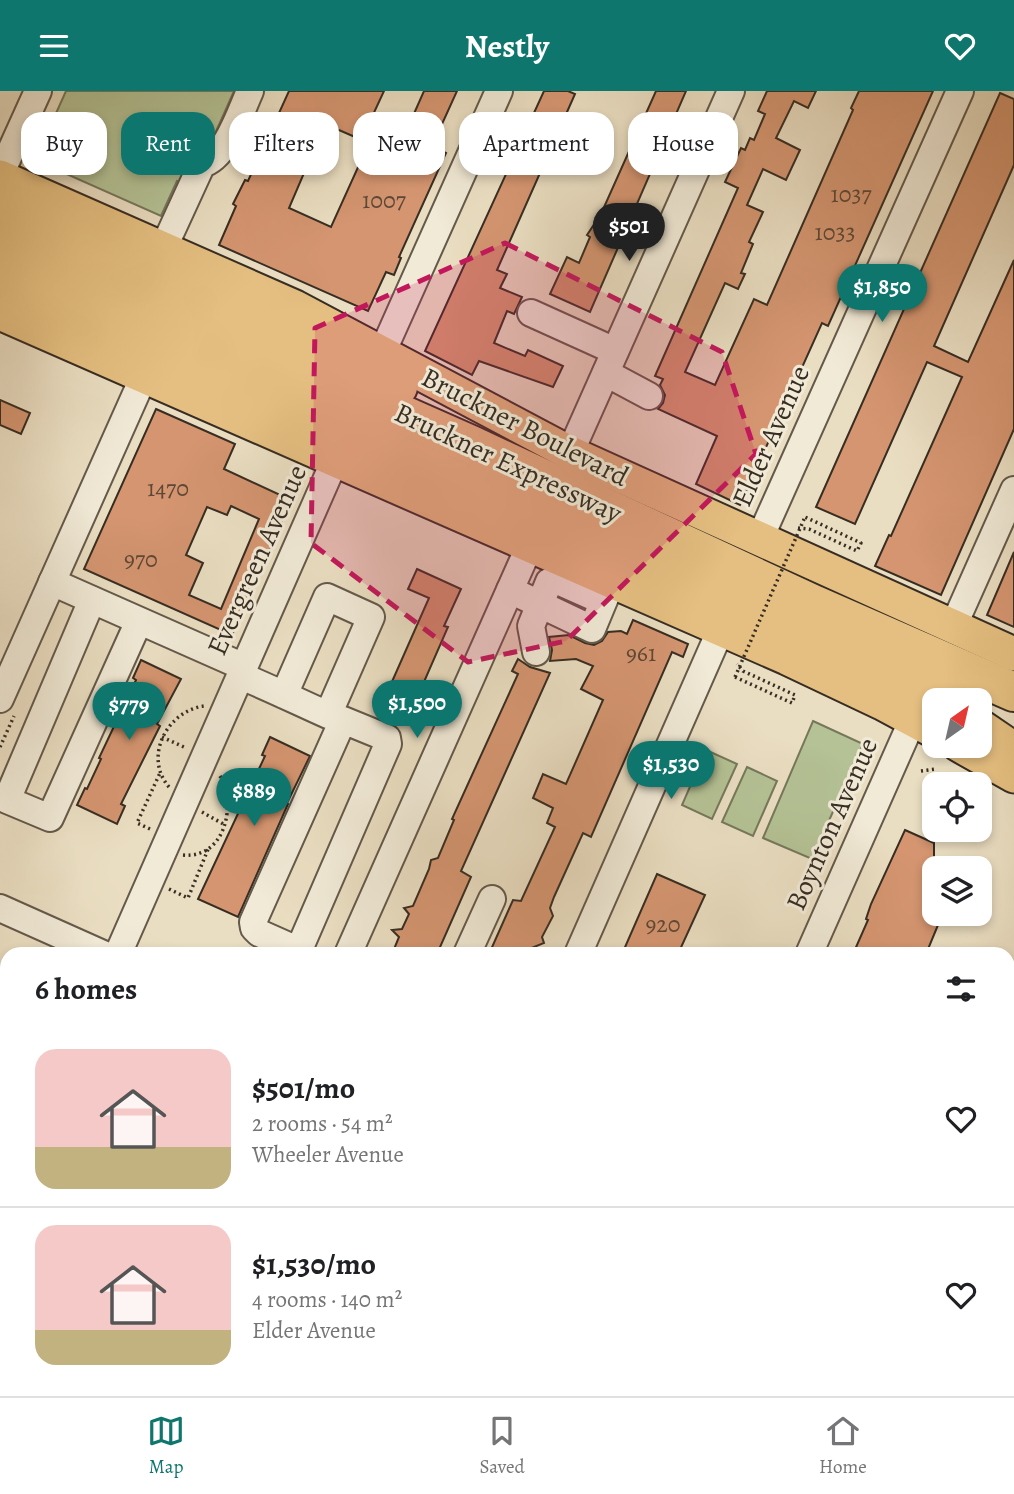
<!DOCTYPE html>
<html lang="en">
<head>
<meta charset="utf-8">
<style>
  :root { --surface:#fff; --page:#f2f2f2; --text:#202124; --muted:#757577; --line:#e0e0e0; --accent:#0f766e }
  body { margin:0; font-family:Alegreya,serif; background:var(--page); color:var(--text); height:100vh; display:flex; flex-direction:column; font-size:26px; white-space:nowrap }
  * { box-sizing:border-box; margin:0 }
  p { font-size:23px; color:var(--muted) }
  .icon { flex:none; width:38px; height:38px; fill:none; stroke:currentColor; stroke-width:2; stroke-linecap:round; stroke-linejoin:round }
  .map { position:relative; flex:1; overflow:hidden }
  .details { position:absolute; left:0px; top:856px; width:1015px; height:450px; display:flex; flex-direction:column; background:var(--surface); border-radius:21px 21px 0 0; box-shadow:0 4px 10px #0003 }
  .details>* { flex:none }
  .hud { position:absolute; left:21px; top:21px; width:973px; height:63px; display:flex; gap:14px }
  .needle { width:46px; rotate:34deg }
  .buttons { position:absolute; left:922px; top:597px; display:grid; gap:14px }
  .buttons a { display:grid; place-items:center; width:70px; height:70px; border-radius:14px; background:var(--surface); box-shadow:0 4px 10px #0003; font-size:35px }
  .price { position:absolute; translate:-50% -60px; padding:0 16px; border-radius:24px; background:var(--accent); color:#fff; font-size:23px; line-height:46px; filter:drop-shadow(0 2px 4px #0008) }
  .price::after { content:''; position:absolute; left:50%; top:42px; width:21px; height:16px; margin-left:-10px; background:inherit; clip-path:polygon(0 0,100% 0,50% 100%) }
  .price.current { background:#222; color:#fff }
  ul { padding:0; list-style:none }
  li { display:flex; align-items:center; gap:21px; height:175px; padding:0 35px }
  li+li { border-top:2px solid var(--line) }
  li span { display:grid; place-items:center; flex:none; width:196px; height:140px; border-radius:21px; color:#555 }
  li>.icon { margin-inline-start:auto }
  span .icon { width:84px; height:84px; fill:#fffc; stroke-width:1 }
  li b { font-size:30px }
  h2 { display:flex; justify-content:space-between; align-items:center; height:84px; padding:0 35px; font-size:30px }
  .pill { padding:0 24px; border-radius:21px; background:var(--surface); box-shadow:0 4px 10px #0003; font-size:24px; line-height:63px }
  .pill.current { background:var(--accent); color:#fff }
  header { display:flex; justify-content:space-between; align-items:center; height:91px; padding:0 35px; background:var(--accent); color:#fff; font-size:32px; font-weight:700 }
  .menu { display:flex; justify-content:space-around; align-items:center; height:98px; border-top:2px solid var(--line); background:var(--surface); font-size:19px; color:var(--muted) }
  .menu a { display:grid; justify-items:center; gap:4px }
  .menu .current { color:var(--accent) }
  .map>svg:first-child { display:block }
  .green { fill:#b4c295; stroke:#76785c; stroke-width:2 }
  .building { fill:#d49570; stroke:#372d23; stroke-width:2; fill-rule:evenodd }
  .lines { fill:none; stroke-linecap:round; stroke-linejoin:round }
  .minor-casing { stroke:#64594b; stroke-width:30 }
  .major-casing { stroke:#372d23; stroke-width:37 }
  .highway-casing { stroke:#372d23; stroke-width:42 }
  .path { stroke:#372d23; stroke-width:3.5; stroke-dasharray:2 3.5; stroke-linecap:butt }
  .minor { stroke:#f1ead7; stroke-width:26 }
  .major { stroke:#e5bf81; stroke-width:33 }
  .highway { stroke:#e5bf81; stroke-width:38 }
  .path-bridge { stroke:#372d23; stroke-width:3.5; stroke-dasharray:2 3.5; stroke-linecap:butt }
  .marked { fill:#c2185b; fill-opacity:0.2; stroke:#c2185b; stroke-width:5; stroke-dasharray:14 9; stroke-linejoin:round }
  .labels { text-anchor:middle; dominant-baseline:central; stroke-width:6; stroke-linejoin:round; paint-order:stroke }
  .number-label { font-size:24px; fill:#5e4736 }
  .street-label { font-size:28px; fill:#372d23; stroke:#f1ead7 }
</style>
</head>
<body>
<header><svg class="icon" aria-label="menu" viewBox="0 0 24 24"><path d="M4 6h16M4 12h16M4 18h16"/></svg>Nestly<svg class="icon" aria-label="heart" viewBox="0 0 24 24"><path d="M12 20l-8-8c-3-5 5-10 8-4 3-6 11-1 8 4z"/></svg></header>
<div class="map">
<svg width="1014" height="1305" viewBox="0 0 1014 1305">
  <rect width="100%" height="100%" fill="#eadec2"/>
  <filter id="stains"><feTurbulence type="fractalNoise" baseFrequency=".00286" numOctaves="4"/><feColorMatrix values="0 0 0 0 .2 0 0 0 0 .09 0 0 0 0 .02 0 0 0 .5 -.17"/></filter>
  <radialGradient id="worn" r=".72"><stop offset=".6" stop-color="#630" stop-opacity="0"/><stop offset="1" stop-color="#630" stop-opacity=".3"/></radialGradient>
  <!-- green -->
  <g class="green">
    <path d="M66 0H234L210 54 203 53 184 94 177 90 161 125 35 69Z"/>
    <path d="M813 630 863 653 812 768 763 747Z"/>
    <path d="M706 659 737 673 712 728 682 714Z"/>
    <path d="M747 676 777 690 753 745 722 731Z"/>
  </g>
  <!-- building -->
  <g class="building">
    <path d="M289 0H384L371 28 405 43 424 0H457L432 55 446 62 399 166 401 167 394 184 386 181 368 220 219 154 236 115 233 113 245 89 248 90ZM325 33 369 52 331 136 289 117Z"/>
    <path d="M544 0H568L575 3 497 179 507 183 500 197 522 206 514 223 507 220 494 252 525 265 528 259 563 275 553 296 479 270 472 284 425 260Z"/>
    <path d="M656 0H686L590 221 550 203 567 166 579 172 590 146 587 144 601 123Z"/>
    <path d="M767 0H816L808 17 794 10 776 47 800 59 786 89 763 78 747 114 763 121 749 151 753 153 741 182 745 183 738 198 725 192 685 281 715 294 754 208 767 214 853 19 851 17 859 0H933L828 235 822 232 740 414 696 393 717 345 658 318 663 312 665 304 660 294 663 288 655 285 738 97 725 91 741 57 745 59 750 47 754 49 765 23 758 20Z"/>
    <path d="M1000 2 1014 8V74L934 255 968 271 1014 169V338L941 504 875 475 889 444 891 445 962 286 927 271 855 433 816 416Z"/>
    <path d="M0 309 30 322 21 343 0 334Z"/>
    <path d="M156 318 235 353 224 378 291 409 232 544 84 478ZM231 415 259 428 221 518 189 504 203 472 186 464 207 416 227 424Z"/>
    <path d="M1014 461V536L987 524Z"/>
    <path d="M417 478 461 498 444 535 448 536 410 623 383 611 429 507 408 498Z"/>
    <path d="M633 529 688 553 683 566 672 561 591 746 583 742 554 806 550 817 553 825 542 846 544 852 517 863H489L513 809 521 810 555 736 547 732 553 717 533 707 543 683 566 693 603 609 581 598 593 575 576 568 550 570 552 559 549 546 569 544 585 552 594 554 602 550 608 541 621 540 627 543Z"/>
    <path d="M518 568 530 576 550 582 461 780 471 786 437 863H392L399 846 392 839 402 838 409 823 404 817 413 815 429 778 431 769 438 767 454 729 452 728 518 583 512 580Z"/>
    <path d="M141 569 181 588 157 633 160 635 121 713 125 715 117 733 77 714 85 697 87 698 101 668 99 667 136 589 133 587Z"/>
    <path d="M270 646 310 665 287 712 288 713 238 826 198 808 265 665 262 664Z"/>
    <path d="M905 739 934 752V822H943L926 863H853L868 829 866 828 871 813Z"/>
    <path d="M657 783 705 804 678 863H622Z"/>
  </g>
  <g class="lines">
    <defs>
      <g id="minor">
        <path d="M0 84 38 0"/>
        <path d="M163 158 202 73C226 67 240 22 250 0"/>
        <path d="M531 222 615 260"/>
        <path d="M382 262 499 0"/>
        <path d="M606 282 649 305"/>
        <path d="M570 362 731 0"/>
        <path d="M760 447 960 0"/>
        <path d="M558 490 603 510"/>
        <path d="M52 491 244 576"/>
        <path d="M510 499 592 538 612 490"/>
        <path d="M92 509 7 709 50 727 139 530"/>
        <path d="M953 536 1014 399"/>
        <path d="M536 561 531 535 549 491 558 490 567 471"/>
        <path d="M241 585C270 597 299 611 328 624L371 526 327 506 284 604"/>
        <path d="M0 608 144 285"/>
        <path d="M343 629 387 647 388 653 301 854 295 858 259 842 254 837 253 831Z"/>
        <path d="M0 817 103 863"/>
        <path d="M118 863 335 369"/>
        <path d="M348 863 530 454"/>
        <path d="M467 863 492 808"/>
        <path d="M578 863 721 538"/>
        <path d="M809 863 913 628"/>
        <path d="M0 1048 7 1031"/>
        <path d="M0 1234 7 1237"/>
        <path d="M1008 1263 1014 1266"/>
        <path d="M145 1305 147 1299 146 1298"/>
        <path d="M613 1305 616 1298"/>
        <path d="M916 1305 918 1298"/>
      </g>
      <g id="major">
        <path d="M0 86 295 216 570 362 1014 563"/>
        <path d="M0 222 787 567 882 612 934 640"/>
        <path d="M959 654 1014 685"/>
      </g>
      <g id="highway">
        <path d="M0 111 256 222 398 296"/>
        <path d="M0 149 195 232 471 354 815 514 1014 601"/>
        <path d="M0 185 950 609"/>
        <path d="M980 638 1014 661"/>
      </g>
    </defs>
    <!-- minor casing -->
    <use href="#minor" class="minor-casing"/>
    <!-- major casing -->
    <use href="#major" class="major-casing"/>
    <!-- highway casing -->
    <use href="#highway" class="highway-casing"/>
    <!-- path -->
    <g class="path">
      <path d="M798 437 809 438 857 460 861 452 805 426"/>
      <path d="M735 586 792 612 795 604 743 580 737 573"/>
      <path d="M162 646 186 657"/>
      <path d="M0 656 14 625"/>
      <path d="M921 680 936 678"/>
      <path d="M169 696C143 666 167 620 204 615"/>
      <path d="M202 721 225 734"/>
      <path d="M150 738 137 732 160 682"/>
      <path d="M183 764C225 768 237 714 220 685"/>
      <path d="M169 798 188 807 209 756"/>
      <path d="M188 1305 191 1298"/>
    </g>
    <!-- minor -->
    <use href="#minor" class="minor"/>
    <!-- major -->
    <use href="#major" class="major"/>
    <!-- highway -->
    <use href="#highway" class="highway"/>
    <!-- path-bridge -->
    <path class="path-bridge" d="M735 586 805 426"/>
  </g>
  <!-- marked area -->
  <path class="marked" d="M505 152 722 261 756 363 566 550 468 571 311 452 315 237Z"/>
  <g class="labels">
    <!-- number labels -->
    <g class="number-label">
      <text x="851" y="103">1037</text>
      <text x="384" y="109">1007</text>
      <text x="835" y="141">1033</text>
      <text x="168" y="397">1470</text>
      <text x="141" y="468">970</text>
      <text x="641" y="562">961</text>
      <text x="663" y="833">920</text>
    </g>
    <!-- street labels -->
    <g class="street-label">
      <text transform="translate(525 336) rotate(27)">Bruckner Boulevard</text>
      <text transform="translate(771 345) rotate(-66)">Elder Avenue</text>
      <text transform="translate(508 372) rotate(25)">Bruckner Expressway</text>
      <text transform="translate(257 469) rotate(-66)">Evergreen Avenue</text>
      <text transform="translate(832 733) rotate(-66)">Boynton Avenue</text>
    </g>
  </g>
  <rect width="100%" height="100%" filter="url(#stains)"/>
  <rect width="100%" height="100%" fill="url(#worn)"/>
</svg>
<div class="buttons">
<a><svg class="needle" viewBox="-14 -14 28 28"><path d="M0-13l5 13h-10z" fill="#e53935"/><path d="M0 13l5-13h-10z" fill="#757577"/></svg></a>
<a><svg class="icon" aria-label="locate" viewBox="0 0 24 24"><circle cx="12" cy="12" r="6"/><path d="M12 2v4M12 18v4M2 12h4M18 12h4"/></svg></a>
<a><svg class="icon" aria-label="layers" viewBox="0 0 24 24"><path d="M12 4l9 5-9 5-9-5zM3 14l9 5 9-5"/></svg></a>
</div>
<b class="price current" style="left:629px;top:172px">$501</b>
<b class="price" style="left:882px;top:233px">$1,850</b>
<b class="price" style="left:417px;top:649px">$1,500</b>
<b class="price" style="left:129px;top:651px">$779</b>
<b class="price" style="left:671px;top:710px">$1,530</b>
<b class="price" style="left:254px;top:737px">$889</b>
<div class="hud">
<a class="pill">Buy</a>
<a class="pill current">Rent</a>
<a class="pill">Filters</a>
<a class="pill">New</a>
<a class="pill">Apartment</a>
<a class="pill">House</a>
</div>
<section class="details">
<h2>6 homes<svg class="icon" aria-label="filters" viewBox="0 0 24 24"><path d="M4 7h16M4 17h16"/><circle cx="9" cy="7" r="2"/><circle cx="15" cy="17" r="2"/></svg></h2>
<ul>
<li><span style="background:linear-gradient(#f6c9c9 70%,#c2b280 0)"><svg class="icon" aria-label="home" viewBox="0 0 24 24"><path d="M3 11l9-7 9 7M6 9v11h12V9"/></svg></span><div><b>$501/mo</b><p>2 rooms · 54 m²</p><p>Wheeler Avenue</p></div><svg class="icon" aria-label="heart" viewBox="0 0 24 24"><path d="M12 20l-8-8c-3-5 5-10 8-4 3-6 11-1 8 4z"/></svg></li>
<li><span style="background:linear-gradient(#f6c9c9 75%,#c2b280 0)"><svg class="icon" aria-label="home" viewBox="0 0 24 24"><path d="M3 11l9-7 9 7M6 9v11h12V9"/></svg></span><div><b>$1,530/mo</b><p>4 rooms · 140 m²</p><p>Elder Avenue</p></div><svg class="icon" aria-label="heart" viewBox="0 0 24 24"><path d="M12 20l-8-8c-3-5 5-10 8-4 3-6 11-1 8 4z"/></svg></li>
</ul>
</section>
</div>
<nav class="menu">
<a class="current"><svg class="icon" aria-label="map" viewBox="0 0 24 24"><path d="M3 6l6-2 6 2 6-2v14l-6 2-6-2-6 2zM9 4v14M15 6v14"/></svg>Map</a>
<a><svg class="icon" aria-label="saved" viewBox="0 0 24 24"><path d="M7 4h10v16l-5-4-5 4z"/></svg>Saved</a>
<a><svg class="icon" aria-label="home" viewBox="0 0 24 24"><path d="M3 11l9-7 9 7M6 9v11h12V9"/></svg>Home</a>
</nav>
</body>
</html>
